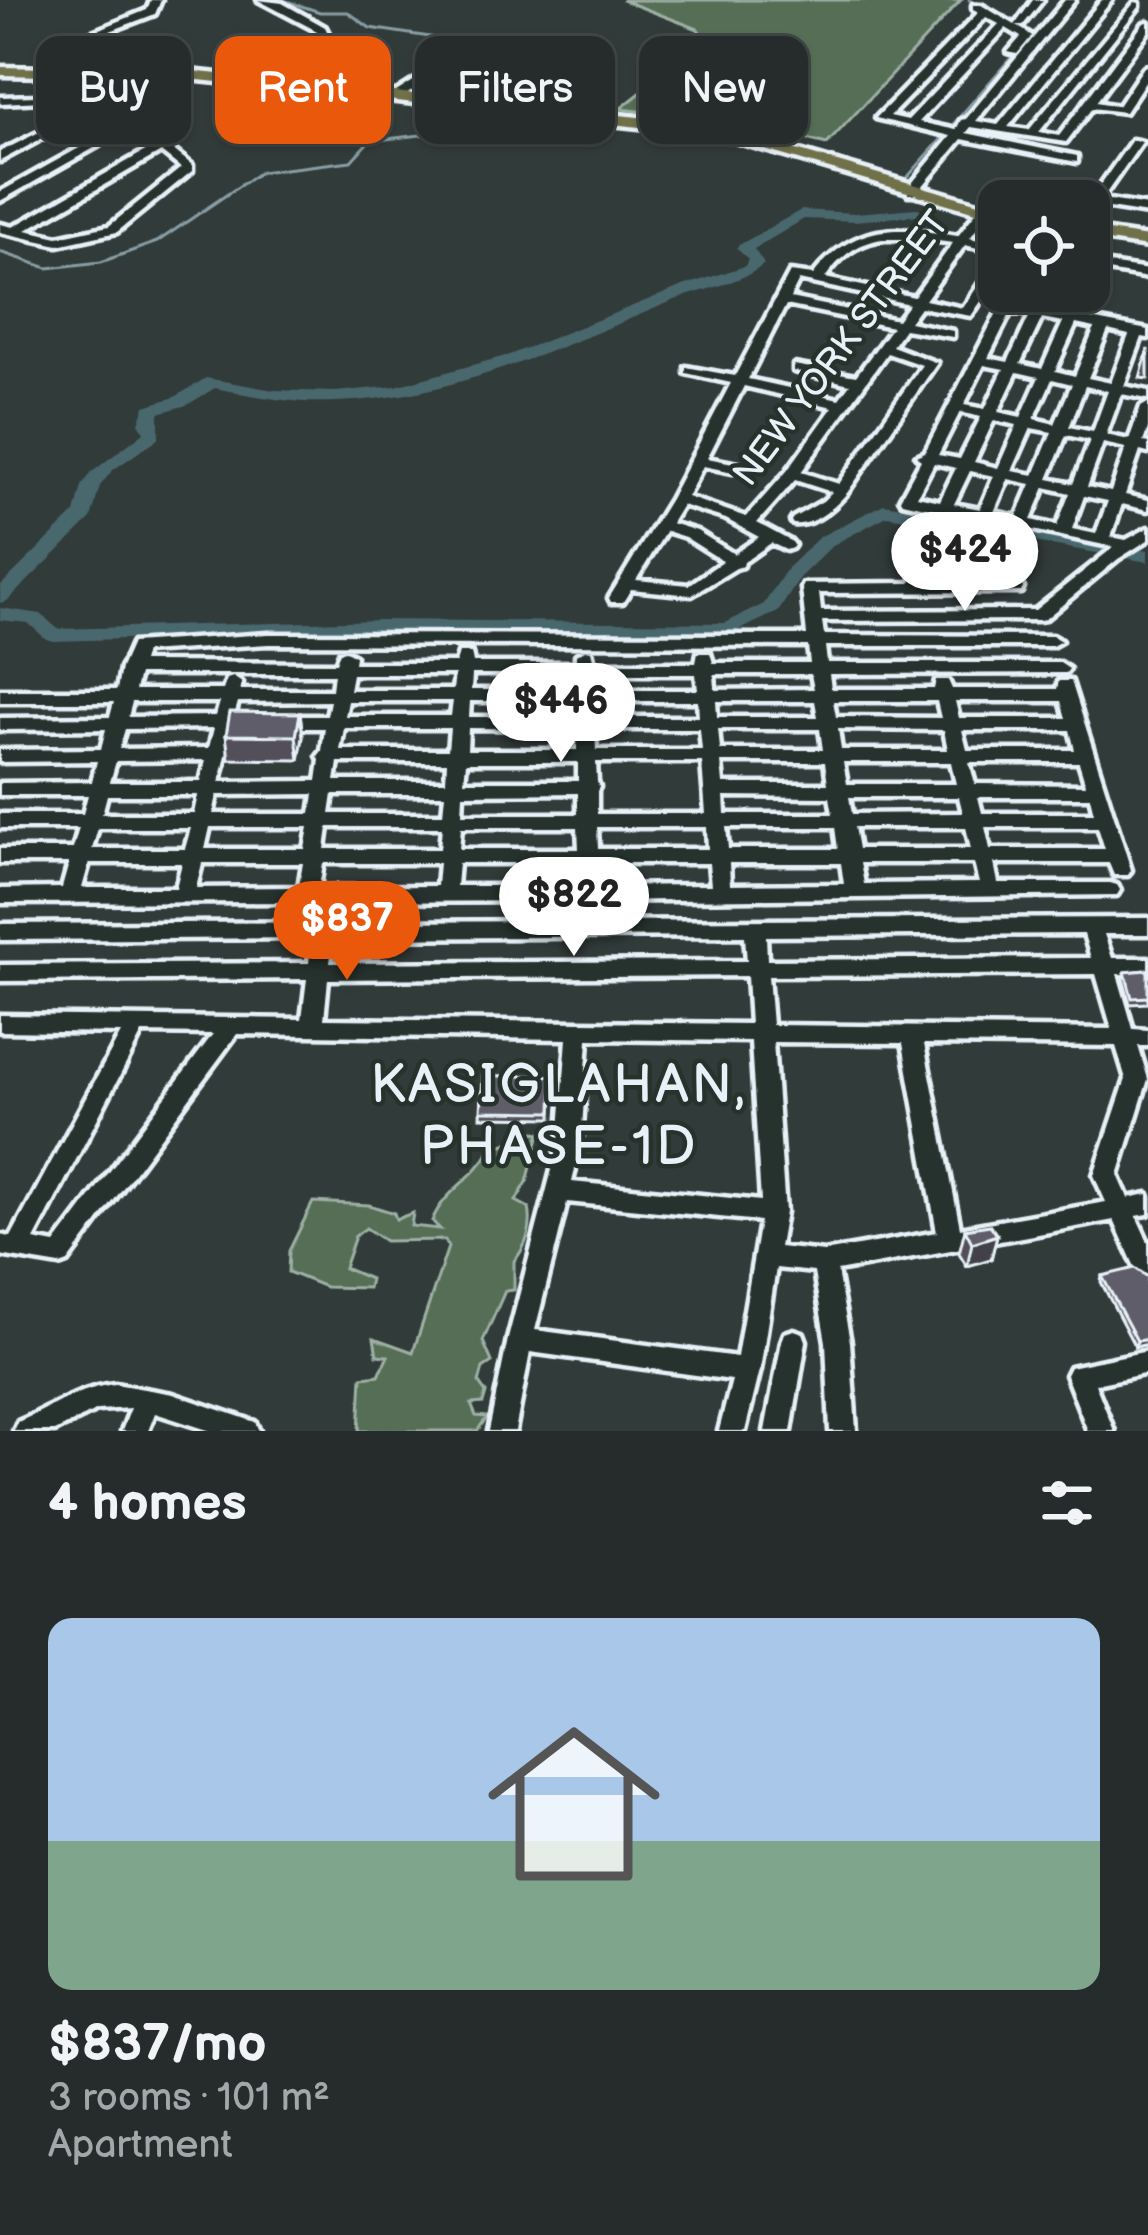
<!DOCTYPE html>
<html lang="en">
<head>
<meta charset="utf-8">
<style>
  :root { --surface:#252c2b; --page:#313837; --text:#f1f3f6; --muted:#a3a7a9; --line:#424847; --accent:#ea580c }
  body { margin:0; font-family:"Balsamiq Sans",sans-serif; background:var(--page); color:var(--text); height:100vh; display:flex; flex-direction:column; font-size:45px; white-space:nowrap }
  * { box-sizing:border-box; margin:0 }
  p { font-size:39px; color:var(--muted) }
  .icon { flex:none; width:66px; height:66px; fill:none; stroke:currentColor; stroke-width:2; stroke-linecap:round; stroke-linejoin:round }
  .map { position:relative; height:1431px; overflow:hidden }
  .sheet { display:flex; flex-direction:column; background:var(--surface); flex:1 }
  .sheet>* { flex:none }
  .guide { position:absolute; left:36px; top:36px; width:1077px; height:108px; display:flex; gap:24px }
  .buttons { position:absolute; left:978px; top:180px; display:grid; gap:24px }
  .buttons a { display:grid; place-items:center; width:132px; height:132px; border-radius:24px; background:var(--surface); box-shadow:0 3px 9px #0004,0 0 0 3px var(--line); font-size:60px }
  .price { position:absolute; translate:-50% -102px; padding:0 27px; border-radius:42px; background:#fff; color:#222; font-size:39px; line-height:78px; filter:drop-shadow(0 3px 6px #0008) }
  .price::after { content:''; position:absolute; left:50%; top:72px; width:36px; height:27px; margin-left:-18px; background:inherit; clip-path:polygon(0 0,100% 0,50% 100%) }
  .price.current { background:var(--accent); color:#fff }
  ul { padding:0; list-style:none }
  li { display:grid; align-content:center; gap:24px; height:636px; padding:0 48px }
  li span { display:grid; place-items:center; height:372px; border-radius:24px; color:#555 }
  li>.icon { margin-inline-start:auto }
  span .icon { width:216px; height:216px; fill:#fffc; stroke-width:1 }
  li b { font-size:51px }
  h2 { display:flex; justify-content:space-between; align-items:center; height:144px; padding:0 48px; font-size:51px }
  .pill { padding:0 42px; border-radius:24px; background:var(--surface); box-shadow:0 3px 9px #0004,0 0 0 3px var(--line); font-size:42px; line-height:108px }
  .pill.current { background:var(--accent); color:#fff }
  .map>svg:first-child { display:block }
  .green { fill:#546e55; stroke:#9eb0a6; stroke-width:3 }
  .lines { fill:none; stroke-linecap:round; stroke-linejoin:round }
  .stream { stroke:#889ea5; stroke-width:3 }
  .river { fill:#48676e; fill-rule:evenodd }
  .minor-casing { stroke:#e8f1f8; stroke-width:9 }
  .major-casing { stroke:#e8f1f8; stroke-width:9 }
  .minor { fill:#26332d; fill-rule:evenodd }
  .major { fill:#6f704a; fill-rule:evenodd }
  .wall { fill:#52505a; stroke:#e8f1f8; stroke-width:3 }
  .shaded-wall { fill:#42414a; stroke:#e8f1f8; stroke-width:3 }
  .building { fill:#5f5d69; stroke:#e8f1f8; stroke-width:3 }
  .labels { text-anchor:middle; dominant-baseline:central; stroke-width:9; stroke-linejoin:round; paint-order:stroke }
  .far-street-label { font-size:36px; fill:#e8f1f8; stroke:#26332d }
  .near-neighbourhood-label { font-size:54px; letter-spacing:3px; fill:#e8f1f8; stroke:#26332d }
</style>
</head>
<body>
<div class="map">
<svg width="1148" height="1431" viewBox="0 0 1148 1431">
  <rect width="100%" height="100%" fill="#313b39"/>
  <filter id="ink" filterUnits="userSpaceOnUse"><feTurbulence type="fractalNoise" baseFrequency=".00833" numOctaves="2"/><feDisplacementMap in="SourceGraphic" scale="24" xChannelSelector="R" yChannelSelector="G"/><feConvolveMatrix kernelMatrix="1 2 1 2 8 2 1 2 1" color-interpolation-filters="sRGB"/></filter>
  <g filter="url(#ink)">
    <!-- green -->
    <g class="green">
      <path d="M622 0H961L827 144 732 121 620 109 705 42 698 29Z"/>
      <path d="M535 1132 540 1133 527 1182 516 1201 529 1208C533 1227 527 1246 514 1261V1290L505 1291 483 1341 492 1362 483 1368 479 1383 486 1393 483 1403 471 1404 476 1416 487 1417 477 1431H359L362 1377 379 1375 388 1356 377 1355 374 1338 413 1352 448 1247 445 1240 385 1241 366 1228 355 1236 344 1268 370 1279 368 1288 325 1287 288 1272 289 1251 313 1202 369 1205 394 1213 396 1219 413 1213 411 1226 440 1229 432 1221C444 1190 475 1179 490 1150Z"/>
    </g>
    <g class="lines">
      <!-- stream -->
      <g class="stream">
        <path d="M283 0 320 12H348L370 28 443 39 531 71 533 87 521 108"/>
        <path d="M969 0 984 7"/>
        <path d="M949 129 1016 52"/>
        <path d="M904 181 946 134"/>
        <path d="M0 252 48 268 101 262 157 242 260 172 351 161 369 141 473 129 514 114"/>
      </g>
      <!-- river -->
      <g class="river">
        <path d="M916 208 921 209V215L855 221 804 219 754 249 764 264C746 282 695 291 670 302 564 346 451 399 334 402 293 404 254 396 215 388L187 405 159 413V438L113 470 100 486 91 519 7 601 0 603V586L75 513 82 486 92 472 144 432 139 423 145 406 175 397 206 378 274 390 335 392 396 386 509 355 683 286 745 266 748 259 736 248 739 245 801 210 855 213Z"/>
        <path d="M884 504 1148 550V562L887 516 833 545 802 575 778 612 728 635 380 632 53 641 46 639 28 623 0 620V608L41 614 58 629 380 620 725 623 764 604 788 567 819 537Z"/>
      </g>
      <defs>
        <g id="minor">
          <path d="M151 0H161L155 14 97 36 135 43 140 55 134 74 125 72 130 55 127 47 80 37 147 10Z"/>
          <path d="M258 0 282 3 325 27 345 68 326 90 316 88 334 68 317 31Z"/>
          <path d="M1033 0H1043L1023 25H1016L1032 36 1017 54 1008 52 1021 37 1006 28 919 122 956 130 961 120 966 119 1065 0H1075L976 121 998 125 1102 0H1112L1008 127 1029 130 1135 2 1139 3V7L1039 132 1059 136 1144 23 1148 22V32L1096 102 1118 106 1144 67 1148 66V77L1125 112 1092 108 1066 142 971 127 966 133 1077 156V162L962 139 916 194H908V188L951 136 876 118 979 12 973 9V5H981L1015 25ZM986 17 999 24 908 120 890 116Z"/>
          <path d="M374 55 383 57 374 78 377 86 369 95H361L359 93 365 86 364 78Z"/>
          <path d="M437 66 490 74 495 77 457 105 451 102 469 88 421 85 401 98H393V94ZM439 73 481 79 477 82 430 78Z"/>
          <path d="M40 96 46 99 44 101 0 103V97Z"/>
          <path d="M126 122 141 124 192 165V171L117 232 58 245 0 232V224L13 227 154 146 134 129H128L0 201V192ZM161 152 181 168 109 226 58 237 26 230Z"/>
          <path d="M55 124 65 126 0 161V152Z"/>
          <path d="M1132 140 1142 142 1102 199 1148 206V214L1090 205 1089 201Z"/>
          <path d="M984 206 990 210 970 238 999 245V253L965 245 925 300 963 308 994 262 999 261V275L971 316 920 307 909 322 953 331V337L904 329 892 346 937 363 847 493C834 508 814 526 793 524L791 521 793 518 823 501 832 492 795 480 757 523 792 542 794 545 792 548 786 550 771 543 744 562 743 566 736 568 692 595 631 589 623 602H611L609 598 670 499 731 383 686 373V367L735 376 790 272 813 275C854 222 897 226 958 236L980 207ZM882 239H923L953 243 914 297 825 278C841 256 855 244 882 239ZM799 280 909 304 897 320 790 298ZM786 305 892 327 856 376 794 365V371L850 384 839 399 748 379ZM887 353 922 365 839 484 801 472ZM744 386 833 407 787 471 746 517 687 497 703 466 733 472 741 467 738 464 707 458ZM682 505 726 519 759 537 734 554 697 531 671 523ZM666 531 685 537 723 561 689 585 636 580Z"/>
          <path d="M1089 261 1148 270V278L1096 269 1089 273Z"/>
          <path d="M1007 303 1148 330V338L1142 337 1124 386 1148 391V399L1121 394 1106 435 1129 440 1141 407 1148 403V428L1143 442 1148 443V453L1140 451 1125 495 1148 500V510L1122 504 1111 537 1126 540 1148 528V540L1118 559 1045 619 1039 620 822 621 824 635 1052 636 1061 641 1052 646H825L827 663H1060L1069 669 1066 673 829 674 831 689H934L936 680H948L952 689H1057L1059 681H1071L1131 870 1128 875H1114L1109 863H994L998 883H1110L1117 885 1120 890 1117 895 589 901 0 903V889L62 888 69 863H0V849H73L79 828H0V814H83L88 795H0V783L92 782 97 761 0 762V750L101 749 106 729 0 730V718L110 717 114 702H0V690H117L121 668 132 643 268 634 807 635 802 588 804 584 910 583 976 518 902 502 900 499 921 460 916 456 925 452 1000 307ZM1011 312 1030 315 1008 362 988 358ZM1042 318 1063 322 1042 369 1020 364ZM1076 324 1095 328 1075 376 1055 371ZM1108 330 1129 335 1111 383 1088 378ZM984 365 1004 369 985 409 964 405ZM1017 372 1039 377 1021 417 998 412ZM1052 379 1072 384 1055 424 1034 419ZM1085 386 1108 391 1093 432 1069 427ZM960 412 981 417 960 459 938 455ZM994 420 1017 425 998 468 974 462ZM1031 428 1052 432 1034 475 1012 471ZM1066 435 1090 440 1073 484 1048 479ZM1103 443 1126 448 1111 492 1087 487ZM934 463 956 468 940 501 917 496ZM970 471 994 476 980 509 954 504ZM1008 479 1031 484 1017 517 994 512ZM1045 487 1070 493 1057 526 1031 520ZM1084 496 1108 501 1096 534 1072 529ZM990 521 1114 547 1035 610 821 611 819 593 1021 592 1023 588 1021 584 1015 583H929ZM268 644 808 646 810 663H713L710 653H698L696 663H594L591 651 585 650 576 655V663H473L471 653H459L456 663H354L355 656 346 651 340 652 336 663 142 662 145 652ZM139 674H334L332 690H240L242 683 233 677 227 679 223 690H135ZM352 674H455L453 690H349ZM472 674H577V690H471ZM594 674H696L698 690H594ZM714 674H811L814 689 715 690ZM330 701 327 716H281L272 722 281 728H325L322 751 318 756 320 760 317 781 220 782 232 728H253L262 722 253 716H234L238 702ZM348 701H453L451 716H345ZM470 701H577V717H469ZM595 701H698L699 717H595ZM716 701H815L818 717H717ZM833 701H937L941 718 836 717ZM955 701H1061L1066 718H959ZM132 702H220L216 716 128 717ZM214 728 209 748 119 749 125 729ZM344 728H450L448 750H340ZM468 728 577 729V750H467ZM595 729H700L702 750H596ZM718 729H820L823 750H720ZM838 729 944 730 948 750H841ZM962 730H1070L1075 750H967ZM206 760 201 782H110L116 761ZM338 762H447L446 781H335ZM466 762H578V781H464ZM596 762H702L706 814H597V791L599 787 597 782ZM721 762H825L828 784H723ZM843 762H951L956 784H847ZM969 762H1079L1086 785 975 784ZM578 793V814H462L463 794ZM314 794 311 814H213L217 795ZM333 794H445L443 814H330ZM107 795H198L194 814H102ZM724 796 830 797 833 814H725ZM849 797H959L963 813 852 814ZM978 797H1090L1094 813H982ZM210 827H309L305 849H205ZM328 827H442L440 849H325ZM461 827H578L579 849H459ZM597 827H707L708 849H598ZM726 827H835L838 849H728ZM854 827H966L971 849H858ZM985 827H1098L1105 849H990ZM98 828H191L185 849H92ZM89 863H182L176 888H82ZM202 863H303L299 887 196 888ZM323 863H439L437 886 319 887ZM458 863H579V886H456ZM598 863H709L711 885 599 886ZM729 863H841L844 884 730 885ZM860 863H974L979 883 864 884Z"/>
          <path d="M1148 918V934H1104L1112 958H1148V974H1117L1133 1029 1148 1030V1046H1138L1148 1079 1118 1175 1128 1198 1148 1194V1214L1136 1216 1148 1242V1280L1139 1276 1114 1220 837 1271 850 1342 856 1431H830L826 1342 814 1272 776 1268 760 1370 745 1431H719L732 1380 530 1352 515 1431H489L508 1339 559 1143 567 1039 237 1034 68 1262 60 1265 0 1255V1235L11 1237 121 1033 0 1031V1015L302 1019 307 979 0 981V965L309 963 312 938 0 940V924ZM1084 934 1091 958 767 960 766 936ZM745 936 747 961 330 963 333 938ZM1096 974 1112 1029 772 1025 768 976ZM747 976 750 1024 324 1019 328 979ZM142 1033 213 1034 55 1244 34 1240ZM588 1039 751 1041 761 1201 572 1182 581 1143ZM773 1042 903 1043 937 1232 824 1252 779 1247 785 1212ZM924 1044 1116 1046 1126 1079 1094 1175 1106 1202 960 1228ZM567 1202 760 1221 737 1357 535 1330Z"/>
          <path d="M794 1330 803 1333 806 1341 791 1431H765L782 1341 785 1333Z"/>
          <path d="M1148 1351V1373L1095 1384 1114 1431H1088L1066 1375 1070 1367Z"/>
          <path d="M115 1384 173 1394 255 1422 259 1431H211L155 1413 148 1431H122L131 1408 97 1410 55 1431H14L18 1422C51 1408 78 1388 115 1384Z"/>
        </g>
        <g id="major">
          <path d="M0 67 189 71 677 121 738 133 999 209V219L731 140 677 131 189 79 0 75Z"/>
          <path d="M1089 228 1148 237V247L1089 238Z"/>
        </g>
      </defs>
      <!-- minor casing -->
      <use href="#minor" class="minor-casing"/>
      <!-- major casing -->
      <use href="#major" class="major-casing"/>
      <!-- minor -->
      <use href="#minor" class="minor"/>
      <!-- major -->
      <use href="#major" class="major"/>
    </g>
    <!-- wall -->
    <g class="wall">
      <path d="M584 128 609 130 597 141 584 138Z"/>
      <path d="M1148 349V379L1140 378Z"/>
      <path d="M300 713 303 737 299 760 229 759 226 735Z"/>
      <path d="M1148 970V1003L1130 1004 1123 979 1125 972Z"/>
      <path d="M483 1076H553L552 1118 481 1117Z"/>
      <path d="M965 1229 997 1235 991 1259 967 1266 959 1253Z"/>
      <path d="M1102 1276 1148 1277V1344L1135 1347 1101 1282Z"/>
    </g>
    <!-- shaded-wall -->
    <g class="shaded-wall">
      <path d="M609 120V130L597 141V131Z"/>
      <path d="M300 713 303 737 299 760 296 736Z"/>
      <path d="M997 1235 991 1259 967 1266 972 1243Z"/>
      <path d="M1148 1339V1344L1135 1347 1137 1341Z"/>
    </g>
    <!-- building -->
    <g class="building">
      <path d="M597 118 609 120 597 131 584 128Z"/>
      <path d="M230 712 300 713 296 736 226 735Z"/>
      <path d="M1148 970V997L1132 998 1125 972Z"/>
      <path d="M483 1076H553L552 1112 481 1111Z"/>
      <path d="M990 1225 997 1235 972 1243 965 1229Z"/>
      <path d="M1135 1268 1148 1277V1339L1137 1341 1102 1276Z"/>
    </g>
  </g>
  <g class="labels">
    <!-- far-street labels -->
    <g class="far-street-label">
      <text transform="translate(842 349) rotate(-53)">NEW YORK STREET</text>
    </g>
    <!-- near-neighbourhood labels -->
    <g class="near-neighbourhood-label">
      <text x="559" y="1085">KASIGLAHAN,<tspan x="559" dy="62">PHASE-1D</tspan></text>
    </g>
  </g>
</svg>
<div class="buttons">
<a><svg class="icon" aria-label="locate" viewBox="0 0 24 24"><circle cx="12" cy="12" r="6"/><path d="M12 2v4M12 18v4M2 12h4M18 12h4"/></svg></a>
</div>
<b class="price" style="left:965px;top:614px">$424</b>
<b class="price" style="left:561px;top:765px">$446</b>
<b class="price" style="left:574px;top:959px">$822</b>
<b class="price current" style="left:347px;top:983px">$837</b>
<div class="guide">
<a class="pill">Buy</a>
<a class="pill current">Rent</a>
<a class="pill">Filters</a>
<a class="pill">New</a>
</div>
</div>
<section class="sheet">
<h2>4 homes<svg class="icon" aria-label="filters" viewBox="0 0 24 24"><path d="M4 7h16M4 17h16"/><circle cx="9" cy="7" r="2"/><circle cx="15" cy="17" r="2"/></svg></h2>
<ul>
<li><span style="background:linear-gradient(#a9c7e8 60%,#7fa58c 0)"><svg class="icon" aria-label="home" viewBox="0 0 24 24"><path d="M3 11l9-7 9 7M6 9v11h12V9"/></svg></span><div><b>$837/mo</b><p>3 rooms · 101 m²</p><p>Apartment</p></div></li>
</ul>
</section>
</body>
</html>
